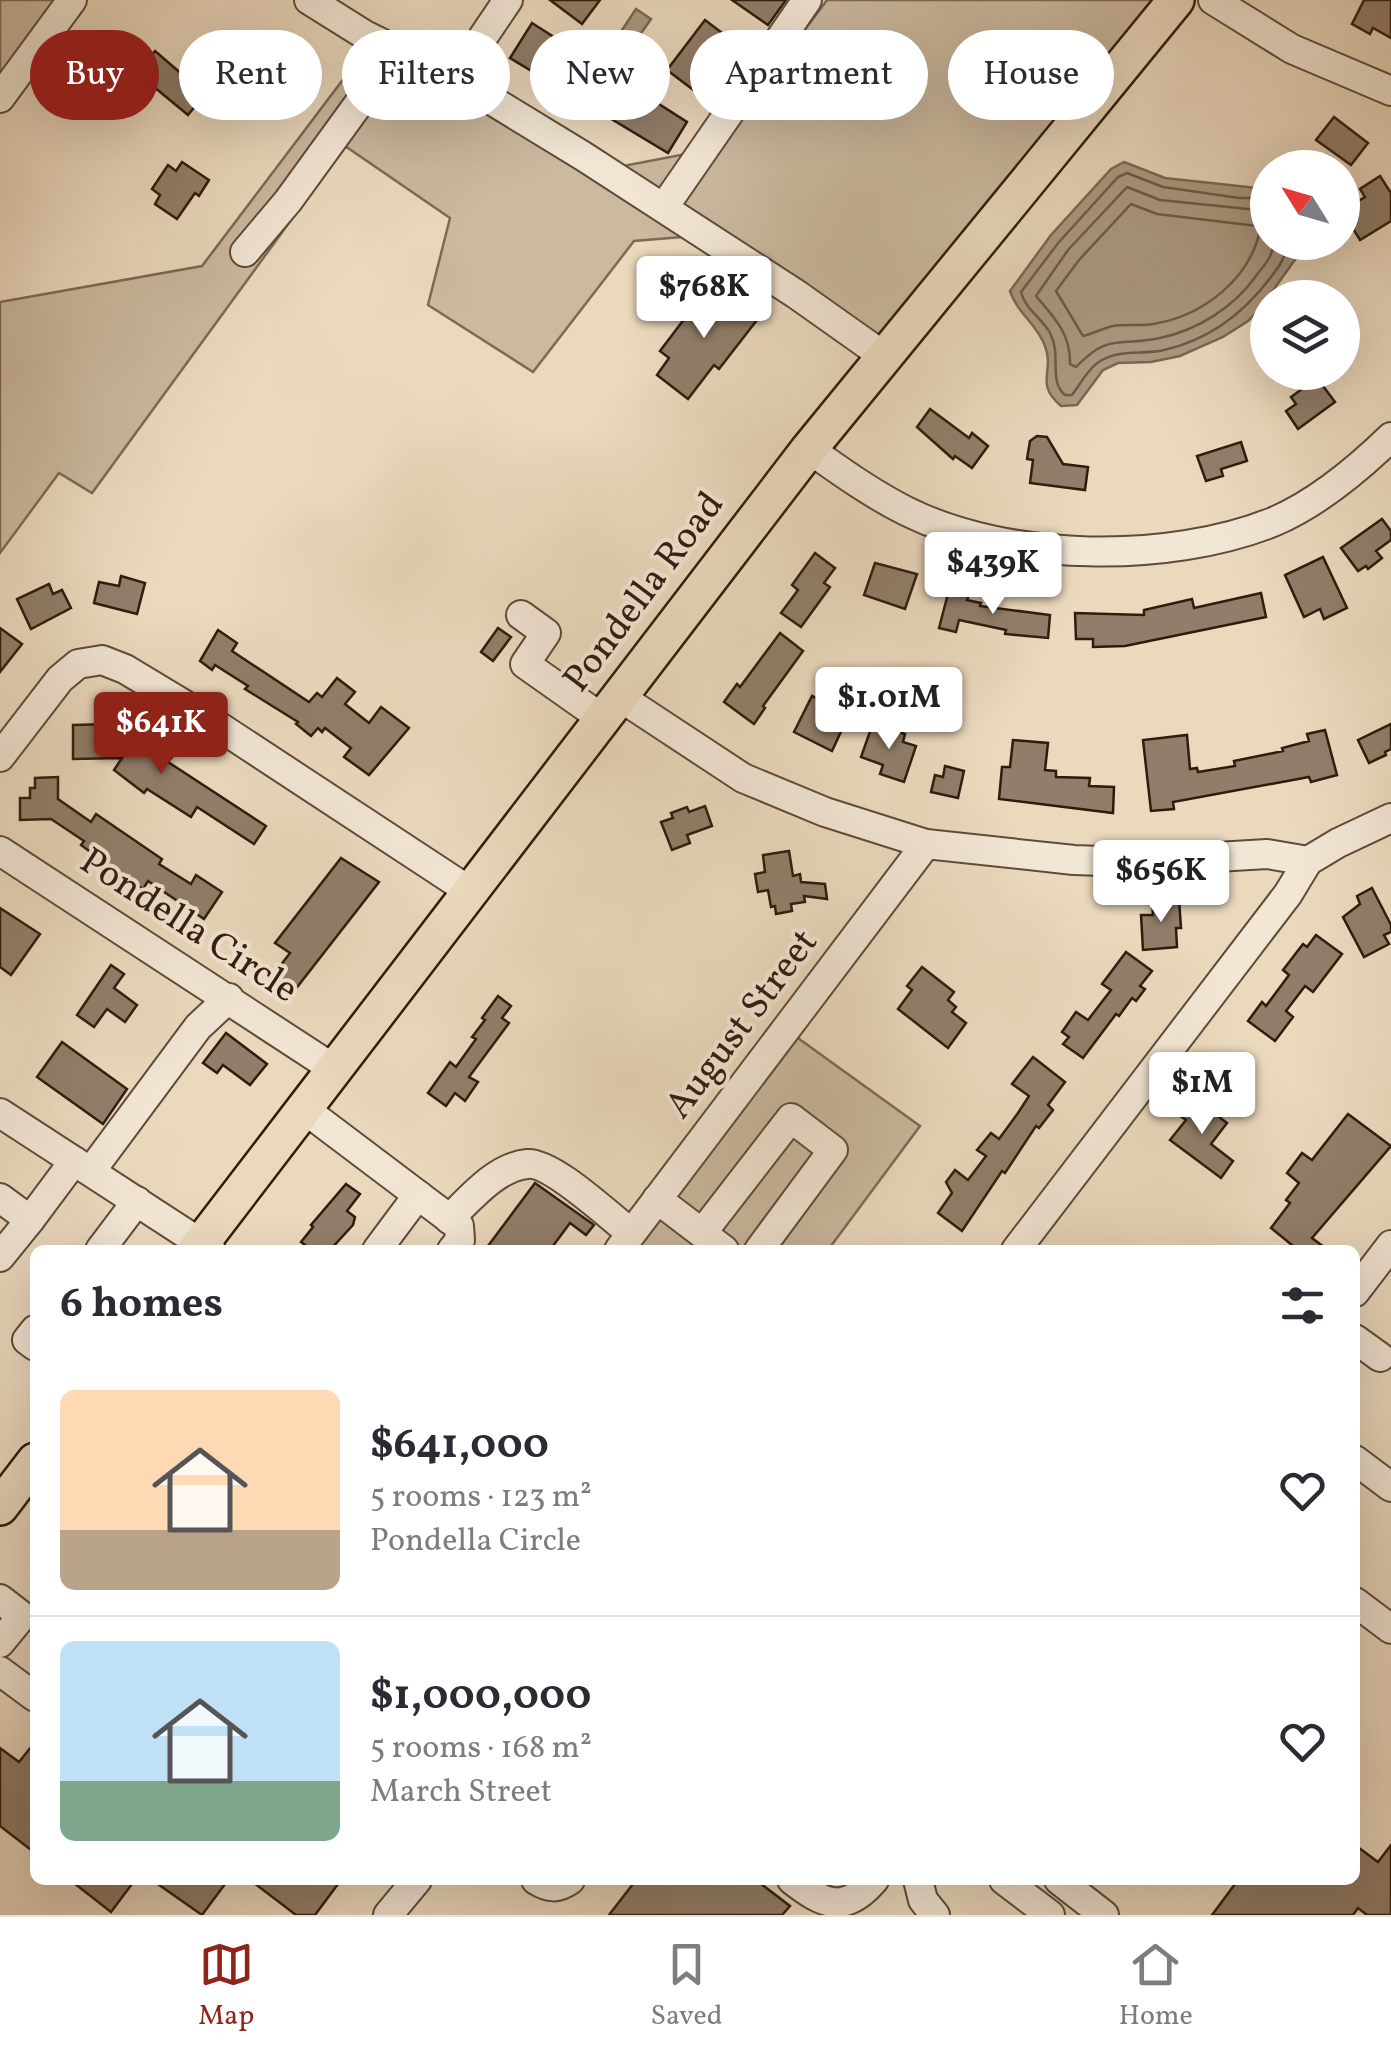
<!DOCTYPE html>
<html lang="en">
<head>
<meta charset="utf-8">
<style>
  :root { --surface:#fff; --page:#f2f2f3; --text:#2b2b33; --muted:#7c7c81; --line:#e1e1e2; --accent:#8f2418 }
  body { margin:0; font-family:Vollkorn,serif; background:var(--page); color:var(--text); height:100vh; display:flex; flex-direction:column; font-size:38px; white-space:nowrap }
  * { box-sizing:border-box; margin:0 }
  p { font-size:32px; color:var(--muted) }
  .icon { flex:none; width:55px; height:55px; fill:none; stroke:currentColor; stroke-width:2; stroke-linecap:round; stroke-linejoin:round }
  .map { position:relative; flex:1; overflow:hidden }
  .details { position:absolute; left:30px; top:1245px; width:1330px; height:640px; display:flex; flex-direction:column; background:var(--surface); border-radius:15px; box-shadow:0 10px 40px #0002 }
  .details>* { flex:none }
  .hud { position:absolute; left:30px; top:30px; width:1332px; height:90px; display:flex; gap:20px }
  .needle { width:65px; rotate:307deg }
  .tools { position:absolute; left:1250px; top:150px; display:grid; gap:20px }
  .tools a { display:grid; place-items:center; width:110px; height:110px; border-radius:50%; background:var(--surface); box-shadow:0 10px 40px #0002; font-size:50px }
  .price { position:absolute; translate:-50% -85px; padding:0 22px; border-radius:10px; background:#fff; color:#222; font-size:32px; line-height:65px; filter:drop-shadow(0 2px 5px #0008) }
  .price::after { content:''; position:absolute; left:50%; top:60px; width:30px; height:22px; margin-left:-15px; background:inherit; clip-path:polygon(0 0,100% 0,50% 100%) }
  .price.selected { background:var(--accent); color:#fff }
  ul { padding:0; list-style:none }
  li { display:flex; align-items:center; gap:30px; height:250px; padding:0 30px }
  li+li { border-top:2px solid var(--line) }
  li span { display:grid; place-items:center; flex:none; width:280px; height:200px; border-radius:15px; color:#555 }
  li>.icon { margin-inline-start:auto }
  span .icon { width:120px; height:120px; fill:#fffc; stroke-width:1 }
  li b { font-size:42px }
  h2 { display:flex; justify-content:space-between; align-items:center; height:120px; padding:0 30px; font-size:42px }
  .tag { padding:0 35px; border-radius:45px; background:var(--surface); box-shadow:0 10px 40px #0002; font-size:35px; line-height:90px }
  .tag.selected { background:var(--accent); color:#fff }
  .tab-bar { display:flex; justify-content:space-around; align-items:center; height:140px; border-top:2px solid var(--line); background:var(--surface); font-size:28px; color:var(--muted) }
  .tab-bar a { display:grid; justify-items:center; gap:5px }
  .tab-bar .selected { color:var(--accent) }
  .map>svg:first-child { display:block }
  .green { fill:#cbb9a0; stroke:#7e6a57; stroke-width:2.5 }
  .water { fill:#ab9982; stroke:#7a6754; stroke-width:2.5 }
  .lines { fill:none; stroke-linecap:round; stroke-linejoin:round }
  .shore { stroke:#6e5a48; stroke-width:2.5 }
  .building { fill:#917e6a; stroke:#301c0e; stroke-width:2.5 }
  .minor-casing { stroke:#5f4b3a; stroke-width:32 }
  .major-casing { stroke:#301c0e; stroke-width:40 }
  .minor { stroke:#f2e6d5; stroke-width:28 }
  .major { stroke:#ebd9be; stroke-width:35 }
  .labels { text-anchor:middle; dominant-baseline:central; stroke-width:8; stroke-linejoin:round; paint-order:stroke }
  .street-label { font-size:38px; fill:#301c0e; stroke:#f2e6d5 }
</style>
</head>
<body>
<div class="map">
<svg width="1391" height="1915" viewBox="0 0 1391 1915">
  <rect width="100%" height="100%" fill="#ebd9be"/>
  <filter id="stains"><feTurbulence type="fractalNoise" baseFrequency=".002" numOctaves="4"/><feColorMatrix values="0 0 0 0 .2 0 0 0 0 .09 0 0 0 0 .02 0 0 0 .5 -.17"/></filter>
  <radialGradient id="worn" r=".72"><stop offset=".6" stop-color="#630" stop-opacity="0"/><stop offset="1" stop-color="#630" stop-opacity=".3"/></radialGradient>
  <!-- green -->
  <g class="green">
    <path d="M0 0H66L0 90Z"/>
    <path d="M827 0H1163L886 339 719 234 634 241 533 372 428 305 450 218 345 146 92 493 59 473 0 553V302L202 266 379 32 613 168 717 148Z"/>
    <path d="M784 1028 920 1126 828 1250H620Z"/>
  </g>
  <!-- water -->
  <g class="water">
    <path d="M636 9 651 19 630 49 616 39Z"/>
    <path d="M1124 162 1165 178 1267 189 1268 242 1295 243 1297 257 1259 310 1248 321 1223 337 1180 356 1151 362 1118 363 1103 370 1077 405 1061 406C1034 383 1055 372 1045 346 1037 324 1017 313 1010 291L1051 235 1111 169Z"/>
  </g>
  <g class="lines">
    <!-- shore -->
    <g class="shore">
      <path d="M1268 198H1239L1163 187 1127 173 1118 177 1059 242 1021 292C1025 309 1042 318 1050 333 1062 355 1048 381 1065 395H1072C1081 383 1089 367 1102 360 1121 349 1143 355 1164 350 1209 340 1244 313 1271 277 1280 265 1286 258 1286 242"/>
      <path d="M1131 204 1157 214 1257 226 1260 230C1250 279 1203 316 1153 324 1140 326 1126 324 1113 326 1103 328 1093 334 1083 336L1056 291 1079 260Z"/>
      <path d="M1268 211 1160 200 1127 187 1068 250 1036 296C1054 317 1071 334 1070 364L1076 367C1110 332 1118 347 1160 338 1198 330 1234 307 1256 276 1264 265 1274 256 1273 242"/>
    </g>
  </g>
  <!-- building -->
  <g class="building">
    <path d="M550 0H600L582 24Z"/>
    <path d="M732 0H786L768 25Z"/>
    <path d="M1364 0H1391V38L1373 28 1370 34 1352 24Z"/>
    <path d="M705 20 738 45 700 95 667 70Z"/>
    <path d="M532 23 687 122 668 153 510 58Z"/>
    <path d="M155 51 205 94 188 115 137 73Z"/>
    <path d="M1334 117 1368 143 1351 165 1316 140Z"/>
    <path d="M182 162 209 180 199 196 195 193 177 219 155 204 160 195 152 189 168 165 176 171Z"/>
    <path d="M1380 176 1391 193V221L1360 240 1342 211 1365 197 1360 189Z"/>
    <path d="M710 285 757 320 719 369 714 365 688 399 657 375 669 358 660 351Z"/>
    <path d="M1317 378 1335 402 1298 429 1286 411 1296 404 1291 397Z"/>
    <path d="M930 409 969 438 972 433 988 446 972 468 955 456 953 459 917 427Z"/>
    <path d="M1037 436 1047 437 1063 464 1088 467 1085 490 1030 483 1033 460 1027 459 1030 441Z"/>
    <path d="M1241 442 1247 461 1221 469 1223 476 1206 481 1197 456Z"/>
    <path d="M1382 519 1391 531V540L1376 551 1382 558 1368 569 1366 566 1358 571 1341 548Z"/>
    <path d="M815 553 835 568 824 583 830 587 801 627 781 613 798 590 792 585Z"/>
    <path d="M1323 557 1347 608 1324 619 1320 609 1304 617 1285 575Z"/>
    <path d="M875 563 917 574 905 609 864 595Z"/>
    <path d="M121 576 145 583 137 614 94 603 99 582 119 586Z"/>
    <path d="M49 584 53 594 62 590 71 608 31 629 17 599Z"/>
    <path d="M949 590 969 595 967 600 981 603 980 606 1050 615 1048 638 1005 634 1006 630 959 620 956 632 939 628Z"/>
    <path d="M1261 593 1266 617 1125 646 1093 647V639H1076L1075 613 1144 615V610L1192 599 1194 608Z"/>
    <path d="M0 628 22 644 0 672Z"/>
    <path d="M498 628 511 637 493 661 481 652Z"/>
    <path d="M218 630 237 643 232 651 309 702 317 693 322 697 337 678 355 692 345 704 369 723 381 707 409 728 369 775 344 757 351 748 325 728 322 732 318 728 311 736 296 724 298 722 245 689 248 686 215 665 212 670 200 661Z"/>
    <path d="M780 633 803 651 763 706 765 708 754 724 724 702 737 684 740 687Z"/>
    <path d="M812 696 841 710 836 719 845 723 832 751 794 732Z"/>
    <path d="M873 723 905 734 903 742 916 746 904 782 880 774 883 765 861 757Z"/>
    <path d="M112 724V731L143 752 146 748 152 752 159 743 175 753 168 762 266 826 254 844 197 807 191 817 147 789 144 793 114 770 122 758 73 759V725Z"/>
    <path d="M1391 724V749L1385 752 1386 755 1369 763 1358 740Z"/>
    <path d="M1325 730 1337 775 1311 782 1309 777 1173 802 1174 809 1151 811 1143 740 1187 735 1190 769 1197 768 1198 772 1235 766 1234 761 1283 751 1282 748 1309 741 1307 734Z"/>
    <path d="M1013 740 1048 743 1045 770 1056 771V777L1090 778 1089 786 1114 787 1113 813 999 799 1002 767H1010Z"/>
    <path d="M945 766 964 771 958 798 931 792 935 775 943 777Z"/>
    <path d="M58 777V799L91 822 96 814 162 859 159 864 191 884 196 875 222 892 204 919 148 881 143 889 124 877 81 845 84 841 51 819 20 820V798H30V788H35V778Z"/>
    <path d="M705 806 712 826 687 835 690 843 672 850 661 822 673 818 671 813 687 807 689 812Z"/>
    <path d="M789 851 793 876 800 874 801 882 825 884 827 899 804 896 805 902 791 904 792 911 776 914 775 906 771 907 768 890 758 892 755 874 765 872 763 855Z"/>
    <path d="M341 858 379 882 291 995 270 979 290 953 275 943Z"/>
    <path d="M1372 888 1391 925V932L1384 935 1389 944 1364 957 1343 917 1360 904 1357 896Z"/>
    <path d="M1179 899 1181 928H1176L1177 947 1143 950 1141 915H1153L1152 901Z"/>
    <path d="M0 908 40 934 11 975 0 967Z"/>
    <path d="M1316 935 1342 954 1313 992 1305 986 1286 1011 1293 1017 1275 1041 1248 1021 1262 1002 1266 1006 1289 975 1283 970 1303 944 1307 947Z"/>
    <path d="M1126 952 1152 971 1140 986 1145 989 1136 1001 1132 998 1119 1016 1116 1014 1083 1058 1063 1044 1069 1037 1062 1032 1076 1012 1088 1020 1111 990 1102 984Z"/>
    <path d="M111 965 124 974 114 988 137 1005 125 1022 107 1009 94 1027 77 1015Z"/>
    <path d="M922 967 954 992 948 1000 956 1007 952 1012 966 1023 948 1048 898 1009 912 990 907 986Z"/>
    <path d="M498 996 511 1006 502 1018 509 1023 469 1077 478 1082 465 1101 455 1093 446 1106 428 1093 450 1062 456 1067 476 1039 472 1037 485 1020 482 1018Z"/>
    <path d="M226 1033 267 1064 250 1085 223 1065 217 1073 203 1063Z"/>
    <path d="M62 1042 127 1089 103 1124 37 1077Z"/>
    <path d="M1033 1057 1065 1082 1048 1105 1053 1110 1039 1128 1036 1126 1005 1173 1002 1171 962 1231 938 1213 952 1193 946 1182 955 1170 968 1180 986 1156 977 1150 991 1133 999 1139 1018 1113 1029 1096 1012 1084Z"/>
    <path d="M1193 1097 1227 1123 1211 1144 1233 1161 1221 1178 1170 1140 1186 1120 1179 1115Z"/>
    <path d="M1348 1114 1391 1146 1312 1238 1328 1250H1298L1271 1228 1290 1203 1286 1200 1299 1183 1287 1173 1302 1153 1312 1160Z"/>
    <path d="M535 1183 594 1225 586 1235 570 1223 550 1250H485Z"/>
    <path d="M346 1184 360 1194 347 1211 355 1217 353 1225 330 1250H312L301 1242 313 1227 311 1225Z"/>
    <path d="M35 1742V1853L0 1826V1748L19 1762Z"/>
    <path d="M1355 1845 1378 1862 1391 1845V1915H1367L1358 1908 1353 1915H1212L1238 1880H1355Z"/>
    <path d="M70 1880H135L111 1912Z"/>
    <path d="M152 1880H228L202 1915Z"/>
    <path d="M250 1880H341L315 1915H296Z"/>
    <path d="M636 1880H756L790 1906 782 1915H609Z"/>
  </g>
  <g class="lines">
    <defs>
      <g id="minor">
        <path d="M309 0 365 35 465 84 583 156 796 294 885 357"/>
        <path d="M1213 0 1292 49 1391 91"/>
        <path d="M483 37 508 0"/>
        <path d="M0 98 72 0"/>
        <path d="M664 207 807 0"/>
        <path d="M245 252 288 201 397 51"/>
        <path d="M809 449C840 471 872 494 906 511 1008 562 1168 564 1273 522 1316 504 1358 469 1391 437"/>
        <path d="M521 615 546 633 525 664 603 719"/>
        <path d="M620 697 743 778 825 812 926 844 1074 860 1132 862 1267 854 1308 861 1338 843 1391 818"/>
        <path d="M0 757 60 679 78 664 102 660 125 669 203 716 471 892"/>
        <path d="M0 851 334 1069"/>
        <path d="M304 1109 459 1226 460 1240 452 1250"/>
        <path d="M0 1113 211 1250"/>
        <path d="M91 1171 198 1027 229 998"/>
        <path d="M0 1198 30 1220 74 1161"/>
        <path d="M657 1199 724 1250"/>
        <path d="M449 1219C470 1199 496 1167 527 1164 551 1161 610 1217 631 1233"/>
        <path d="M702 1233 791 1118 833 1150 759 1250"/>
        <path d="M100 1250 137 1201"/>
        <path d="M377 1250 418 1195"/>
        <path d="M619 1250 926 844"/>
        <path d="M1016 1250 1288 894 1308 861"/>
        <path d="M0 1257 30 1220"/>
        <path d="M1355 1292 1391 1245"/>
        <path d="M35 1330 27 1340 35 1346"/>
        <path d="M1355 1339 1380 1357"/>
        <path d="M1355 1460 1391 1487"/>
        <path d="M0 1599 22 1616 0 1643"/>
        <path d="M1355 1602 1391 1629"/>
        <path d="M0 1671 35 1697"/>
        <path d="M536 1880C549 1888 557 1889 570 1880"/>
        <path d="M792 1880C823 1904 844 1915 874 1880"/>
        <path d="M918 1880 923 1900 935 1915"/>
        <path d="M1004 1880 1050 1915"/>
        <path d="M1059 1880 1104 1915"/>
        <path d="M388 1915 417 1880"/>
      </g>
      <g id="major">
        <path d="M196 1250 809 449 1176 0"/>
        <path d="M0 1507 35 1461"/>
      </g>
    </defs>
    <!-- minor casing -->
    <use href="#minor" class="minor-casing"/>
    <!-- major casing -->
    <use href="#major" class="major-casing"/>
    <!-- minor -->
    <use href="#minor" class="minor"/>
    <!-- major -->
    <use href="#major" class="major"/>
  </g>
  <g class="labels">
    <!-- street labels -->
    <g class="street-label">
      <text transform="translate(645 593) rotate(-53)">Pondella Road</text>
      <text transform="translate(188 927) rotate(33)">Pondella Circle</text>
      <text transform="translate(743 1025) rotate(-53)">August Street</text>
    </g>
  </g>
  <rect width="100%" height="100%" filter="url(#stains)"/>
  <rect width="100%" height="100%" fill="url(#worn)"/>
</svg>
<div class="tools">
<a><svg class="needle" viewBox="-14 -14 28 28"><path d="M0-13l5 13h-10z" fill="#e53935"/><path d="M0 13l5-13h-10z" fill="#7c7c81"/></svg></a>
<a><svg class="icon" aria-label="layers" viewBox="0 0 24 24"><path d="M12 4l9 5-9 5-9-5zM3 14l9 5 9-5"/></svg></a>
</div>
<b class="price" style="left:704px;top:341px">$768K</b>
<b class="price" style="left:993px;top:617px">$439K</b>
<b class="price" style="left:889px;top:752px">$1.01M</b>
<b class="price selected" style="left:161px;top:777px">$641K</b>
<b class="price" style="left:1161px;top:925px">$656K</b>
<b class="price" style="left:1202px;top:1137px">$1M</b>
<div class="hud">
<a class="tag selected">Buy</a>
<a class="tag">Rent</a>
<a class="tag">Filters</a>
<a class="tag">New</a>
<a class="tag">Apartment</a>
<a class="tag">House</a>
</div>
<section class="details">
<h2>6 homes<svg class="icon" aria-label="filters" viewBox="0 0 24 24"><path d="M4 7h16M4 17h16"/><circle cx="9" cy="7" r="2"/><circle cx="15" cy="17" r="2"/></svg></h2>
<ul>
<li><span style="background:linear-gradient(#ffd9b3 70%,#b9a48a 0)"><svg class="icon" aria-label="home" viewBox="0 0 24 24"><path d="M3 11l9-7 9 7M6 9v11h12V9"/></svg></span><div><b>$641,000</b><p>5 rooms · 123 m²</p><p>Pondella Circle</p></div><svg class="icon" aria-label="heart" viewBox="0 0 24 24"><path d="M12 20l-8-8c-3-5 5-10 8-4 3-6 11-1 8 4z"/></svg></li>
<li><span style="background:linear-gradient(#bfe0f5 70%,#7fa58c 0)"><svg class="icon" aria-label="home" viewBox="0 0 24 24"><path d="M3 11l9-7 9 7M6 9v11h12V9"/></svg></span><div><b>$1,000,000</b><p>5 rooms · 168 m²</p><p>March Street</p></div><svg class="icon" aria-label="heart" viewBox="0 0 24 24"><path d="M12 20l-8-8c-3-5 5-10 8-4 3-6 11-1 8 4z"/></svg></li>
</ul>
</section>
</div>
<nav class="tab-bar">
<a class="selected"><svg class="icon" aria-label="map" viewBox="0 0 24 24"><path d="M3 6l6-2 6 2 6-2v14l-6 2-6-2-6 2zM9 4v14M15 6v14"/></svg>Map</a>
<a><svg class="icon" aria-label="saved" viewBox="0 0 24 24"><path d="M7 4h10v16l-5-4-5 4z"/></svg>Saved</a>
<a><svg class="icon" aria-label="home" viewBox="0 0 24 24"><path d="M3 11l9-7 9 7M6 9v11h12V9"/></svg>Home</a>
</nav>
</body>
</html>
